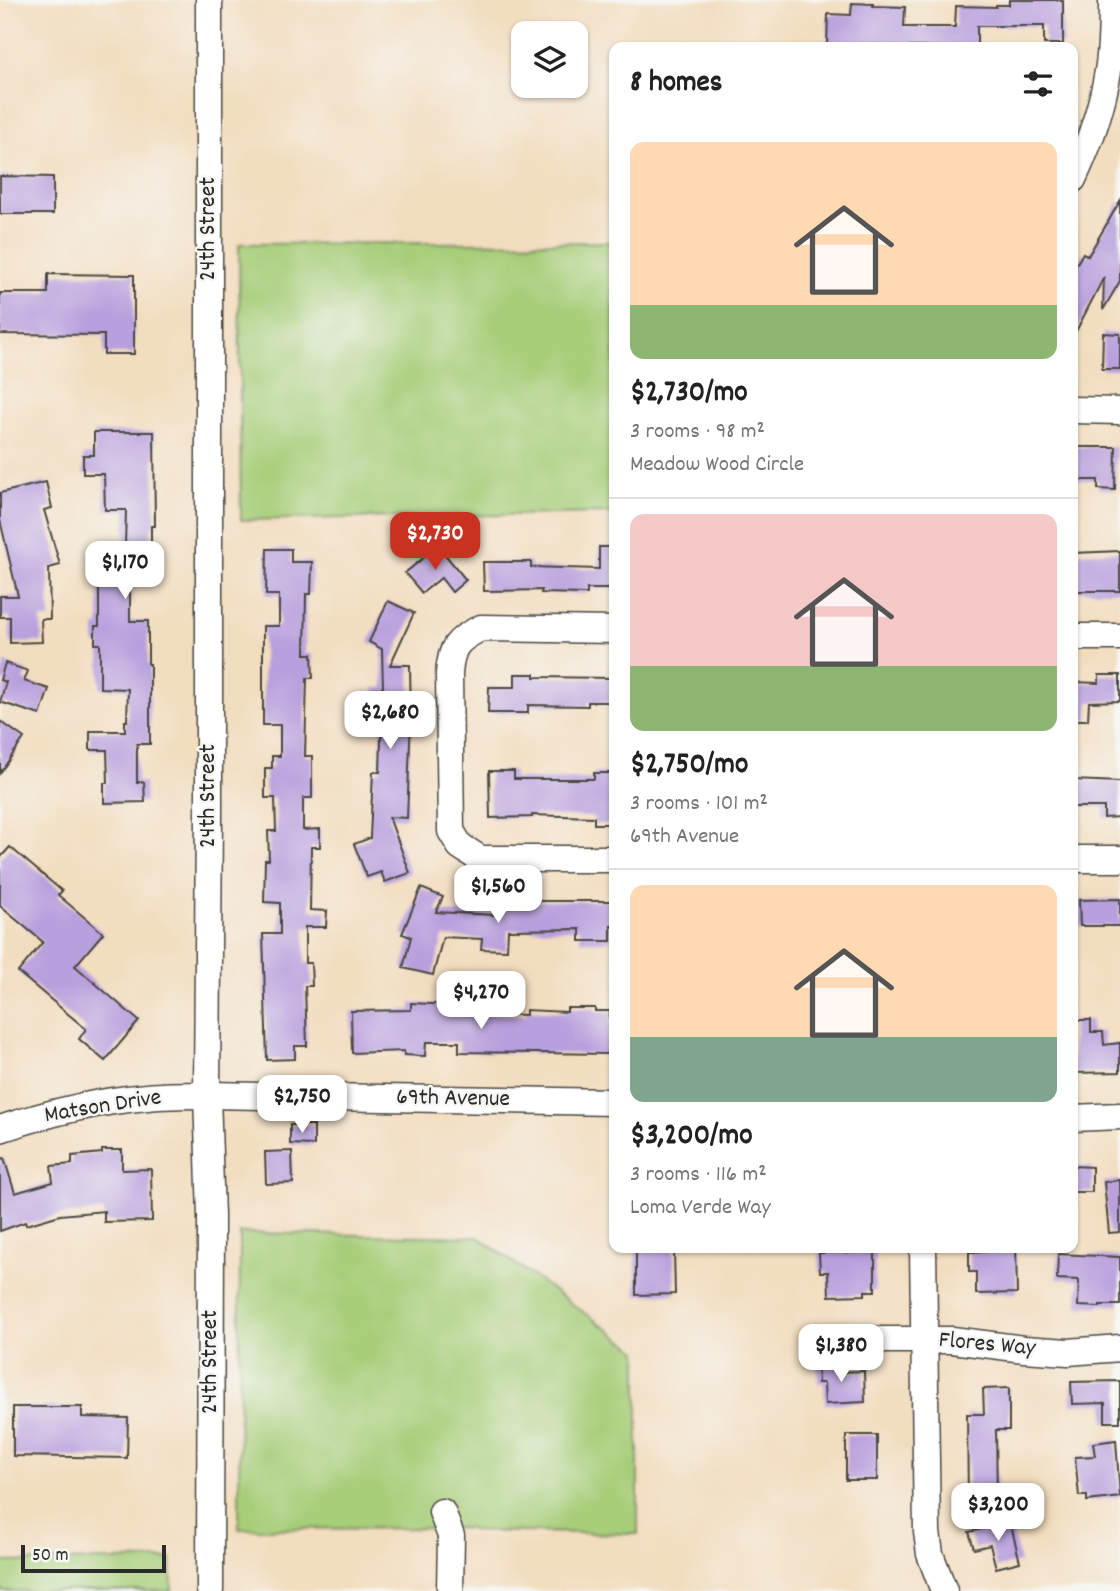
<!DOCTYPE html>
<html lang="en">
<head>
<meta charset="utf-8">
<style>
  :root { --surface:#fff; --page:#f6f6f6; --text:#222; --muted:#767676; --line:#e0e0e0; --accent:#c8321e }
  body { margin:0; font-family:Dekko,sans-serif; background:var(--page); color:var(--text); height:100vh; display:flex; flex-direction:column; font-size:26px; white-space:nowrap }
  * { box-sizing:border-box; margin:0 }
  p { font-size:23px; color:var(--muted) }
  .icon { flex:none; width:38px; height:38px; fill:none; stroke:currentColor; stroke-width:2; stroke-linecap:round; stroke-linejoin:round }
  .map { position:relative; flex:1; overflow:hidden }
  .side { position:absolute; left:609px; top:42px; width:469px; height:1211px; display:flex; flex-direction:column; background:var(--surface); border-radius:14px; box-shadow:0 2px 5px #0004 }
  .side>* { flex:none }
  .buttons { position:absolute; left:511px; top:21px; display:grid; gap:14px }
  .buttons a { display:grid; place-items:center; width:77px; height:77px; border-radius:14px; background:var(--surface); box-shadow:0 2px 5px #0004; font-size:35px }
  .scale { position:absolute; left:21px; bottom:18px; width:145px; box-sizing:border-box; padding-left:7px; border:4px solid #2b2b2b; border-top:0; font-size:19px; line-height:24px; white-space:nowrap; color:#2b2b2b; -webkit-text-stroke:5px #f6f6f2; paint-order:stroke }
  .price { position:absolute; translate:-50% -60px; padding:0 16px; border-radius:14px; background:#fff; color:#222; font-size:23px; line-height:46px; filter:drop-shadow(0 2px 4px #0008) }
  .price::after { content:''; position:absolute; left:50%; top:42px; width:21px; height:16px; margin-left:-10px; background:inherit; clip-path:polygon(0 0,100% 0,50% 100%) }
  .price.on { background:var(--accent); color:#fff }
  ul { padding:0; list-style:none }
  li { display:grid; align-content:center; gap:14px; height:371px; padding:0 21px }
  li+li { border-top:2px solid var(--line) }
  li span { display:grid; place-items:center; height:217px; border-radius:14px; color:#555 }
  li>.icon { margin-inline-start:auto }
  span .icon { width:126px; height:126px; fill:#fffc; stroke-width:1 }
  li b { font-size:30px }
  h2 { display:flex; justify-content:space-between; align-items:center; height:84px; padding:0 21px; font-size:30px }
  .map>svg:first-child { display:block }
  .green { fill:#a7ce79; stroke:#697c52; stroke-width:2 }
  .building { fill:#b89fdd }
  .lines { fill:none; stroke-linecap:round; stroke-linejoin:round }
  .minor-casing { stroke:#494641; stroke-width:29 }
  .minor { stroke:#fff; stroke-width:26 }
  .labels { text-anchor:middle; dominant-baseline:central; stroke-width:5; stroke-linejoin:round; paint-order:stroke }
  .street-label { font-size:24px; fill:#2b2b2b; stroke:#f6f6f2 }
</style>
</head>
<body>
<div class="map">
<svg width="1120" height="1591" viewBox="0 0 1120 1591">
  <rect width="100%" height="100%" fill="#f6f6f2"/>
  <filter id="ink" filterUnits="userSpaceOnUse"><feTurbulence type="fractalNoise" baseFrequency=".0143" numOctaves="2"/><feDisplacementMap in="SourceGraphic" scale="14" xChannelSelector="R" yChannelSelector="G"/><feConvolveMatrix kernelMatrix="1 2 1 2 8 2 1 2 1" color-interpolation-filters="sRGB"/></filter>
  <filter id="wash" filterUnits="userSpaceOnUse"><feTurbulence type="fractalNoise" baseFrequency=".00686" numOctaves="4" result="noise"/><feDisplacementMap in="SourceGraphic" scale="28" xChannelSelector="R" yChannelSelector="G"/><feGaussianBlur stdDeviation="1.57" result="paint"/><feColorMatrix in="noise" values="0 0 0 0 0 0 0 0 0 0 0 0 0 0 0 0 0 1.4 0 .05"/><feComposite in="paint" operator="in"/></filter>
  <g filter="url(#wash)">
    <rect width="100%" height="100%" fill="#f3ddbf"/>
    <!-- green -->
    <g class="green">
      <path d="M614 242V513L241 520 239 244Z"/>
      <path d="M240 1233 478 1237 638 1351V1534L474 1531 467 1528 239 1529Z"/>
      <path d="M171 1559 172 1591H0V1562Z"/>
    </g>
    <g id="blocks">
      <!-- building -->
      <g class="building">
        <path d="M1009 0H1063V44H1044V26H977V47H827L828 14 851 15 852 3 873 4V6L905 7 904 27H955L956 6 996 7V5H1009Z"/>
        <path d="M0 176 53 177V214H0Z"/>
        <path d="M1120 201V281L1103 310 1104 277 1073 337V270L1083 253 1088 256Z"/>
        <path d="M48 274 134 275V354H104V335L0 334V293H48Z"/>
        <path d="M1103 333 1120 334V369H1102Z"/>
        <path d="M94 432H154L155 526H151V584H130V621H148V664H150V744H137V782H144L145 802 104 803V783H108L107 750H90V731H125V721H127L128 689 100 688V644H95V626H99V583H97L98 545H125L126 510H105L104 474H83V455H94Z"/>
        <path d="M1073 447H1116L1115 490 1098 489V480H1073Z"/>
        <path d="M46 482 52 508 44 510 60 565 49 568 50 619H41L42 642 10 643V617H0V596H18L0 520V493Z"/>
        <path d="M438 546 466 580 452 592 441 578 422 593 405 573Z"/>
        <path d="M599 547H614V589H587V594L541 593 542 590 484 591 483 562H531V567L599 569Z"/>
        <path d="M267 549H291V562H312L311 594H306L305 654H312L313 678H307L305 756H312V798H303V830L320 829V847H311L310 910 327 911 326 927H305V963H311L312 986H305L307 1046H295V1059L267 1060 263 934H280V903L264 902 265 860H269L268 831H276L275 798H265V768H272V756H280V725H263V626H279V595H266Z"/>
        <path d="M1120 551V591H1073V553Z"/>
        <path d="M388 601 414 613 390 665H410L411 718 407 818 389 817 410 873 385 882 381 872 367 877 354 844 370 838 373 772H380L382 710H374V688H383L382 649 369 642Z"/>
        <path d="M5 663 28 671 24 681 49 689 40 715 0 702 6 682 0 680Z"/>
        <path d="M515 674H535V677L614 678V702H588V706L528 705V713H488L489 687H515Z"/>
        <path d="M1099 675H1120V701L1089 702 1088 720H1073V682L1099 683Z"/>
        <path d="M0 721 24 738 0 773Z"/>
        <path d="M489 771H514V779H594V773H614V824H594V817L532 815V817L490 818Z"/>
        <path d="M1073 780 1120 782V817L1104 818V807H1073Z"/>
        <path d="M10 847 62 891 58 895 103 933 75 966 139 1021 105 1061 79 1039 86 1029 18 972 43 942 0 906V858Z"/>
        <path d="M421 888 443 897 436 912 495 915V901L527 903V901H614V926H611V941H580V929L508 930 507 950 481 949 482 939 443 937 433 975 403 968 411 937 402 934Z"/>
        <path d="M1120 899V926H1080L1079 900Z"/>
        <path d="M411 1003 451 1005 450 1013 526 1015V1010L567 1012V1008H595V1011H610L609 1054 459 1052V1042H426L425 1056 404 1055V1051L352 1053 351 1011 411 1010Z"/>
        <path d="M1073 1020H1091V1032H1103L1104 1045 1120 1043V1072L1073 1073Z"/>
        <path d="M290 1125H314V1145L290 1144Z"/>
        <path d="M102 1150H122V1170L151 1169 152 1221 104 1222V1211L60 1215 26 1225 25 1222 0 1231V1159L4 1158 15 1193 53 1182 51 1166 72 1164V1156L102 1153Z"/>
        <path d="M292 1151 293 1183 266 1184 265 1152Z"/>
        <path d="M1073 1166 1092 1167V1192H1073Z"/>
        <path d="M1120 1180V1232L1109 1233 1104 1182Z"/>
        <path d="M987 1248H1016L1017 1293 976 1294V1272H969V1252H987Z"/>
        <path d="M636 1250H674L675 1294 636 1295Z"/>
        <path d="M875 1252V1291H865V1295L829 1296 828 1272H820L819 1253Z"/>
        <path d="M1058 1254 1120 1257V1305H1100V1307L1078 1306 1079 1280 1057 1279Z"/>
        <path d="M841 1363V1372L864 1371 865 1402 825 1404 824 1383H818L817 1364Z"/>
        <path d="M1120 1381V1422H1105V1403L1072 1404 1071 1382Z"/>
        <path d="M1009 1388V1430H996L997 1498 968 1499 967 1414H984L983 1389Z"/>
        <path d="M13 1407H82V1417L128 1418 127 1458 13 1456Z"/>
        <rect x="846" y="1435" width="31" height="45"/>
        <path d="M1116 1440 1120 1497 1087 1501V1496H1079L1075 1457 1095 1456 1093 1443Z"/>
        <path d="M1010 1522 1020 1562 996 1568 990 1545 974 1549 969 1532Z"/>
      </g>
    </g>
  </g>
  <g filter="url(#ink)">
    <use href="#blocks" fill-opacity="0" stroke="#494641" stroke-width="2"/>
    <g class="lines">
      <defs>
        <g id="minor">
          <path d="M209 0V812L207 1095 211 1216 210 1591"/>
          <path d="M1073 179C1089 145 1102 108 1108 71 1112 48 1112 23 1112 0"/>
          <path d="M1073 410 1120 411"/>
          <path d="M614 630 481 628C456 640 451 647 449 674L451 831 460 846 480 859H614"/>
          <path d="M1073 637H1120"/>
          <path d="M1073 859H1120"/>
          <path d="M1073 1118 1120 1116"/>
          <path d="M0 1129C48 1113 97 1101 147 1097 167 1095 187 1095 207 1095L614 1102"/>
          <path d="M923 1248 927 1532 930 1554 944 1591"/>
          <path d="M812 1340H952L1024 1349 1068 1352 1120 1348"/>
          <path d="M442 1512 451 1536 450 1591"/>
        </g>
      </defs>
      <!-- minor casing -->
      <use href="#minor" class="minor-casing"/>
      <!-- minor -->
      <use href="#minor" class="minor"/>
    </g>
  </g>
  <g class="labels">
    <!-- street labels -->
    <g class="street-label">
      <text transform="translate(209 229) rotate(-90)">24th Street</text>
      <text transform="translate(209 796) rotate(-90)">24th Street</text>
      <text transform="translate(453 1099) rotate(1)">69th Avenue</text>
      <text transform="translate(103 1107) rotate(-9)">Matson Drive</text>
      <text transform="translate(987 1345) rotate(5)">Flores Way</text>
      <text transform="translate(211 1362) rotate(-90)">24th Street</text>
    </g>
  </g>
</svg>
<div class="buttons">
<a><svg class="icon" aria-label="layers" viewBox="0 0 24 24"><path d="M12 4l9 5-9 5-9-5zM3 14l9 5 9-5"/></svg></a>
</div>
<div class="scale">50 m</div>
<b class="price on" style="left:435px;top:572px">$2,730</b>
<b class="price" style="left:125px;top:601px">$1,170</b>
<b class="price" style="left:390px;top:751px">$2,680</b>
<b class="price" style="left:498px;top:925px">$1,560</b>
<b class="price" style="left:481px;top:1031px">$4,270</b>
<b class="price" style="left:302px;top:1135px">$2,750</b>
<b class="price" style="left:841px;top:1384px">$1,380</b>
<b class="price" style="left:998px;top:1543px">$3,200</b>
<section class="side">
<h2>8 homes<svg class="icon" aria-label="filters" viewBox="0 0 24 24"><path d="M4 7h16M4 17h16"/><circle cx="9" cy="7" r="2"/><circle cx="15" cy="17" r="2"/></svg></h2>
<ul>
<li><span style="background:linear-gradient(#ffd9b3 75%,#8fb573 0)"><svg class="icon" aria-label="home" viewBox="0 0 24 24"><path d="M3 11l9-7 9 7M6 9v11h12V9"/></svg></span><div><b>$2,730/mo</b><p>3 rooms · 98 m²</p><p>Meadow Wood Circle</p></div></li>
<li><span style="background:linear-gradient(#f6c9c9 70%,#8fb573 0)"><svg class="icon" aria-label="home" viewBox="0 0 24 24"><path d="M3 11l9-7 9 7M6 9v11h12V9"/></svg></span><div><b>$2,750/mo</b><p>3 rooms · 101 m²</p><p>69th Avenue</p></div></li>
<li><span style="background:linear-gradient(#ffd9b3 70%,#7fa58c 0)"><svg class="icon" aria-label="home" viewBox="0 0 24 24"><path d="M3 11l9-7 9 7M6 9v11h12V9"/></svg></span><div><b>$3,200/mo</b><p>3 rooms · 116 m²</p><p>Loma Verde Way</p></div></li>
</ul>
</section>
</div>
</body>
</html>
